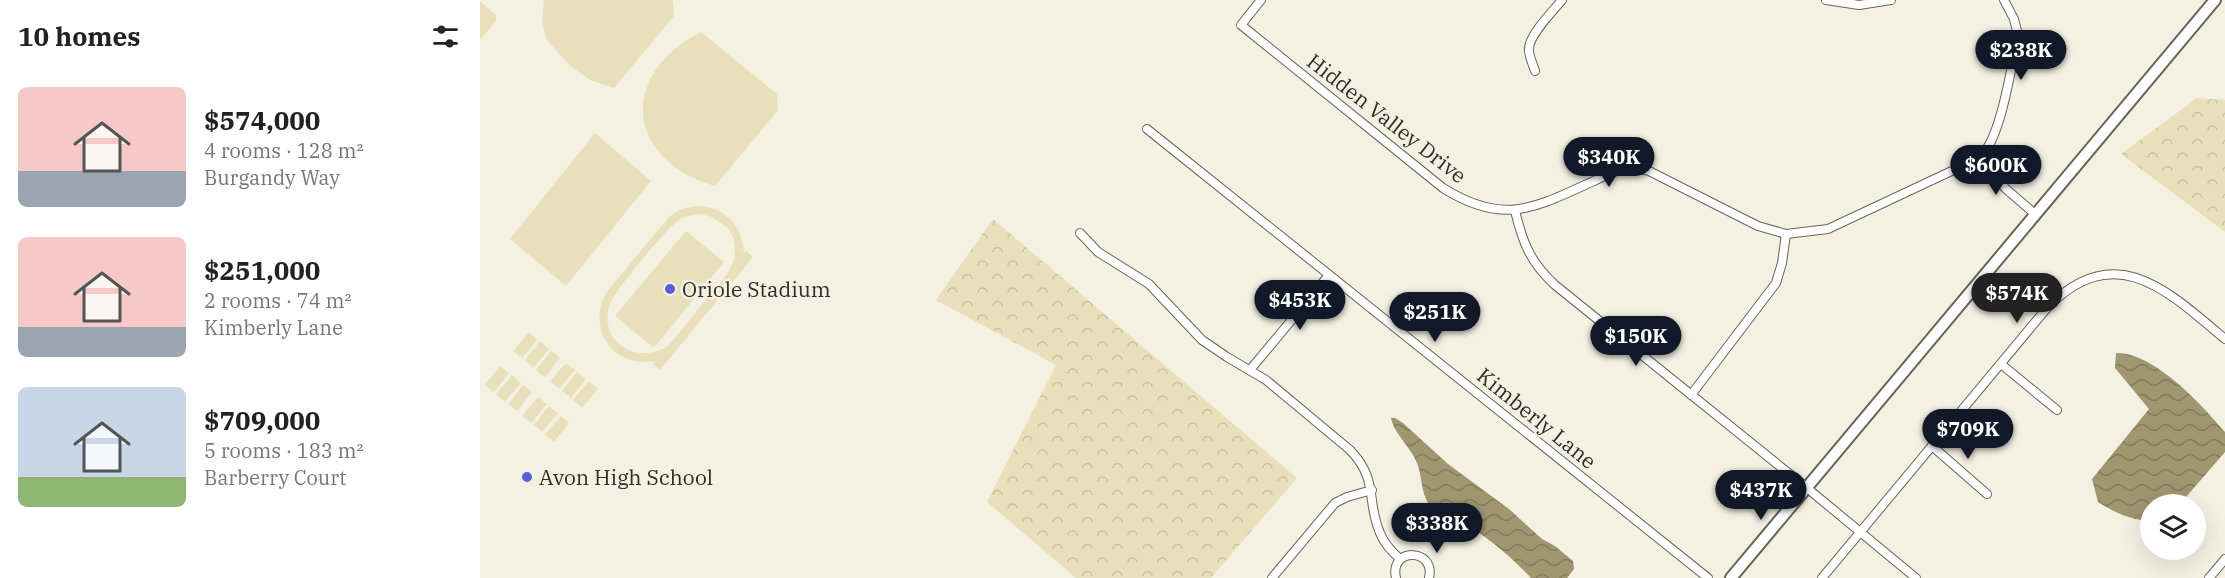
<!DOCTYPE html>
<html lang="en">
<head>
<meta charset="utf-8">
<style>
  :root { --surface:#fff; --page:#f2f2f2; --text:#222; --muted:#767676; --accent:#111827 }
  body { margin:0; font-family:"IBM Plex Serif",serif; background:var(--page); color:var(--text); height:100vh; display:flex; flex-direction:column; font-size:22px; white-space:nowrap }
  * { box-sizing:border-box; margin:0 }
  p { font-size:20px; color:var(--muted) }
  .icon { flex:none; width:33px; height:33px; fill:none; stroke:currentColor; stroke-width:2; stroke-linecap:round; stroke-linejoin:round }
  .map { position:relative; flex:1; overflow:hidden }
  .sheet { display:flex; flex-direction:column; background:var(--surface); width:480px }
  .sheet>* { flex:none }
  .tools { position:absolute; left:1660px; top:494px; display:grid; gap:12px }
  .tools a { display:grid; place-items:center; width:66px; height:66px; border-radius:50%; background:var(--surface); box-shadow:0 6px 24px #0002; font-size:30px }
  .price { position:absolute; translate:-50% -51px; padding:0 14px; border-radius:21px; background:var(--accent); color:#fff; font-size:20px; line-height:39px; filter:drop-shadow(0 2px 3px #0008) }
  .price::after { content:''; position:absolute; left:50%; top:36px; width:18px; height:14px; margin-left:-9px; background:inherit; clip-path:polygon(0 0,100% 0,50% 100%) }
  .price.selected { background:#222; color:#fff }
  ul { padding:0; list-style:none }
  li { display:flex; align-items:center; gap:18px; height:150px; padding:0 18px }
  li span { display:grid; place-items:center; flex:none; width:168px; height:120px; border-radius:9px; color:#555 }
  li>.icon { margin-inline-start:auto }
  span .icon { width:72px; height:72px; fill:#fffc; stroke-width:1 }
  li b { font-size:26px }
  h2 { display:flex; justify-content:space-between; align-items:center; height:72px; padding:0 18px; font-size:26px }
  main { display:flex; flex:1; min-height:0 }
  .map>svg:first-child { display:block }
  .forest { fill:url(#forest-crowns) }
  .garden { fill:#e9e0bb; fill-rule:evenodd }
  .water { fill:url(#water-waves) }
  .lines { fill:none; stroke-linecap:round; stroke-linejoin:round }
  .street-casing { stroke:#686559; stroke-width:10 }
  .secondary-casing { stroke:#686559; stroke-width:14 }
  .street { stroke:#fff; stroke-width:8 }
  .secondary { stroke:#fff; stroke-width:10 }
  .poi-dot { fill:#5761d7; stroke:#f4f1e3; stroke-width:2 }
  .labels { text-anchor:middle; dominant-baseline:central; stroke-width:5; stroke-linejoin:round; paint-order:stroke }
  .street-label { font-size:21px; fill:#2f2e28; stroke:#f4f1e3 }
  .poi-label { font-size:21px; fill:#2f2e28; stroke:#f4f1e3; text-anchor:start }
</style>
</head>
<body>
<main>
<section class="sheet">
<h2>10 homes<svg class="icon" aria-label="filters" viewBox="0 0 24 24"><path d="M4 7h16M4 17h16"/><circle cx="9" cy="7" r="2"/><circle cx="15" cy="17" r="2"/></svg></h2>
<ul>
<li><span style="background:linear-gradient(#f6c9c9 70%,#9aa5b1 0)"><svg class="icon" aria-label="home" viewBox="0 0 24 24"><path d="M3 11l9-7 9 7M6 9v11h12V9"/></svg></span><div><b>$574,000</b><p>4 rooms · 128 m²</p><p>Burgandy Way</p></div></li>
<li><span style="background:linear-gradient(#f6c9c9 75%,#9aa5b1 0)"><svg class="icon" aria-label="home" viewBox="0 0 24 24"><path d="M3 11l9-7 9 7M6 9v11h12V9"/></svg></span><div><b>$251,000</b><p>2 rooms · 74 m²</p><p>Kimberly Lane</p></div></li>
<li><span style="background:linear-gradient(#c9d6e8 75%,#8fb573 0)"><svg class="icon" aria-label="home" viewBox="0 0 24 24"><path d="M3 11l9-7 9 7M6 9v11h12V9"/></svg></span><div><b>$709,000</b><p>5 rooms · 183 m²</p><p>Barberry Court</p></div></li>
</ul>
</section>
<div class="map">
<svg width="1745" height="578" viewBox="0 0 1745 578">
  <defs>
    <pattern id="forest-crowns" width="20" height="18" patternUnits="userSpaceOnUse" patternTransform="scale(1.5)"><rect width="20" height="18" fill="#e9e0bb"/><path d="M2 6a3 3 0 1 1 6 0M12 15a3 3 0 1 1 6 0" fill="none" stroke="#c8c0a1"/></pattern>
    <pattern id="water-waves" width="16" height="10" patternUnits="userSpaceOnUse" patternTransform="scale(1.5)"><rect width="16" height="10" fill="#a09670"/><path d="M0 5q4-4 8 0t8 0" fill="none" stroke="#837b5c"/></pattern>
  </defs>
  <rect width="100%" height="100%" fill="#f4f1e3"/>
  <!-- forest -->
  <g class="forest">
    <path d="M1717 98 1745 100V232L1641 154Z"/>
    <path d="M513 219 817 478 731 578H596L507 502 576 365 456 300Z"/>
  </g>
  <!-- garden -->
  <g class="garden">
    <path d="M64 0H193L194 16 134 88 110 80 90 66 66 39 62 20Z"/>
    <path d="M0 1 16 15V21L0 40Z"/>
    <path d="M221 32 297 94 298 110 235 186C145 160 138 74 221 32Z"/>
    <path d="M115 133 171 181 86 286 30 239Z"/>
    <path d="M215 206C243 205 263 225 264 253L266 251 273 257 180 370 173 364 174 361C131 369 104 324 129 289L189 217 201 209ZM220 214 232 217 248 228 254 239 255 258 247 274 189 345C164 364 123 348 128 313 128 308 130 304 132 300 139 286 186 229 198 221 205 216 212 215 220 214Z"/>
    <path d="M206 231 244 262 174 348 135 316Z"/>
    <path d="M49 332 57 340 42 358 33 351Z"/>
    <path d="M60 341 69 349 53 368 45 360Z"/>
    <path d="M71 351 80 358 65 377 56 370Z"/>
    <path d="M86 363 95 370 79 389 70 381Z"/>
    <path d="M20 366 29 373 14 392 5 385Z"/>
    <path d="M97 372 106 379 91 398 82 391Z"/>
    <path d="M32 375 41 383 25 402 16 394Z"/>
    <path d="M109 381 118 389 102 408 93 400Z"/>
    <path d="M43 385 52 392 37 411 28 404Z"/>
    <path d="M58 397 67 404 51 423 42 416Z"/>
    <path d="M69 406 78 413 62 432 54 425Z"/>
    <path d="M81 416 89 423 74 442 65 434Z"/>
  </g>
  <!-- water -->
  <g class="water">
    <path d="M1636 353C1674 352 1722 405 1745 432V452L1700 504H1671V521C1651 520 1635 513 1618 502L1612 479 1669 409 1635 368Z"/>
    <path d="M911 418H915L923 423 968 464 1029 509 1062 539 1075 546 1093 561 1094 569 1087 578H1051C1021 546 988 522 949 504 941 494 942 475 937 463 931 447 914 434 911 418Z"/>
  </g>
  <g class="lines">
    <defs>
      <g id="street">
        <path d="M781 0 761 25 963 188C1025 227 1056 207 1116 180 1136 170 1146 165 1169 171L1278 226 1306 234 1348 229 1478 168C1487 163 1498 159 1505 151 1522 130 1532 63 1538 35L1534 19 1524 0"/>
        <path d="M1346 0 1379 5 1411 0"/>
        <path d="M1055 71C1053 64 1048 55 1049 48 1050 34 1073 11 1082 0"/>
        <path d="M667 129 1228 578"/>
        <path d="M1499 157 1526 189 1555 214"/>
        <path d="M1035 211C1043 243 1050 262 1075 285L1327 488 1436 578"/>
        <path d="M600 233 618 252 669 284 722 340 747 357 786 380 870 450C899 480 886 501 900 533 904 543 912 552 920 559"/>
        <path d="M1521 364 1577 410"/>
        <path d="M770 370 849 275"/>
        <path d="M1211 395 1296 283 1302 263 1306 234"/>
        <path d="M1452 446 1507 494"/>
        <path d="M792 578 855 503 867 497 892 490"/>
        <path d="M916 578C909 547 956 548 949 578"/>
        <path d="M1342 578 1567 308C1635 238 1688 291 1745 339"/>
        <path d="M1729 578 1745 559"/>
      </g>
      <path id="secondary" d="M1251 578 1735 0"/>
    </defs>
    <!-- street casing -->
    <use href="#street" class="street-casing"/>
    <!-- secondary casing -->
    <use href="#secondary" class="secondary-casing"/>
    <!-- street -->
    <use href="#street" class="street"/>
    <!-- secondary -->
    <use href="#secondary" class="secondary"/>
  </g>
  <!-- markers -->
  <g class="poi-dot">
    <circle cx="190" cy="289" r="6"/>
    <circle cx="47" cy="477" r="6"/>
  </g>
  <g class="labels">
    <!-- street labels -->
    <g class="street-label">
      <text transform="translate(907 118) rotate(38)">Hidden Valley Drive</text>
      <text transform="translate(1057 418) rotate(39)">Kimberly Lane</text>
    </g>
    <!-- poi labels -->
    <g class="poi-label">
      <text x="202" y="289">Oriole Stadium</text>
      <text x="59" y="477">Avon High School</text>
    </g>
  </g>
</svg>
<div class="tools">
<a><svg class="icon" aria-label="layers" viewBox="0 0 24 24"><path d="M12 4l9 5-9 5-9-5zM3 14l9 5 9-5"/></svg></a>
</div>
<b class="price" style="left:1541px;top:81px">$238K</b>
<b class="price" style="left:1129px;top:188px">$340K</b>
<b class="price" style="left:1516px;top:196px">$600K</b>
<b class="price selected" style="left:1537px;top:324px">$574K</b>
<b class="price" style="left:820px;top:331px">$453K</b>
<b class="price" style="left:955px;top:343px">$251K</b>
<b class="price" style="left:1156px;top:367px">$150K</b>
<b class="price" style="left:1488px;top:460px">$709K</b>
<b class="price" style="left:1281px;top:521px">$437K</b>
<b class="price" style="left:957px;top:554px">$338K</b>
</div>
</main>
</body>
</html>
